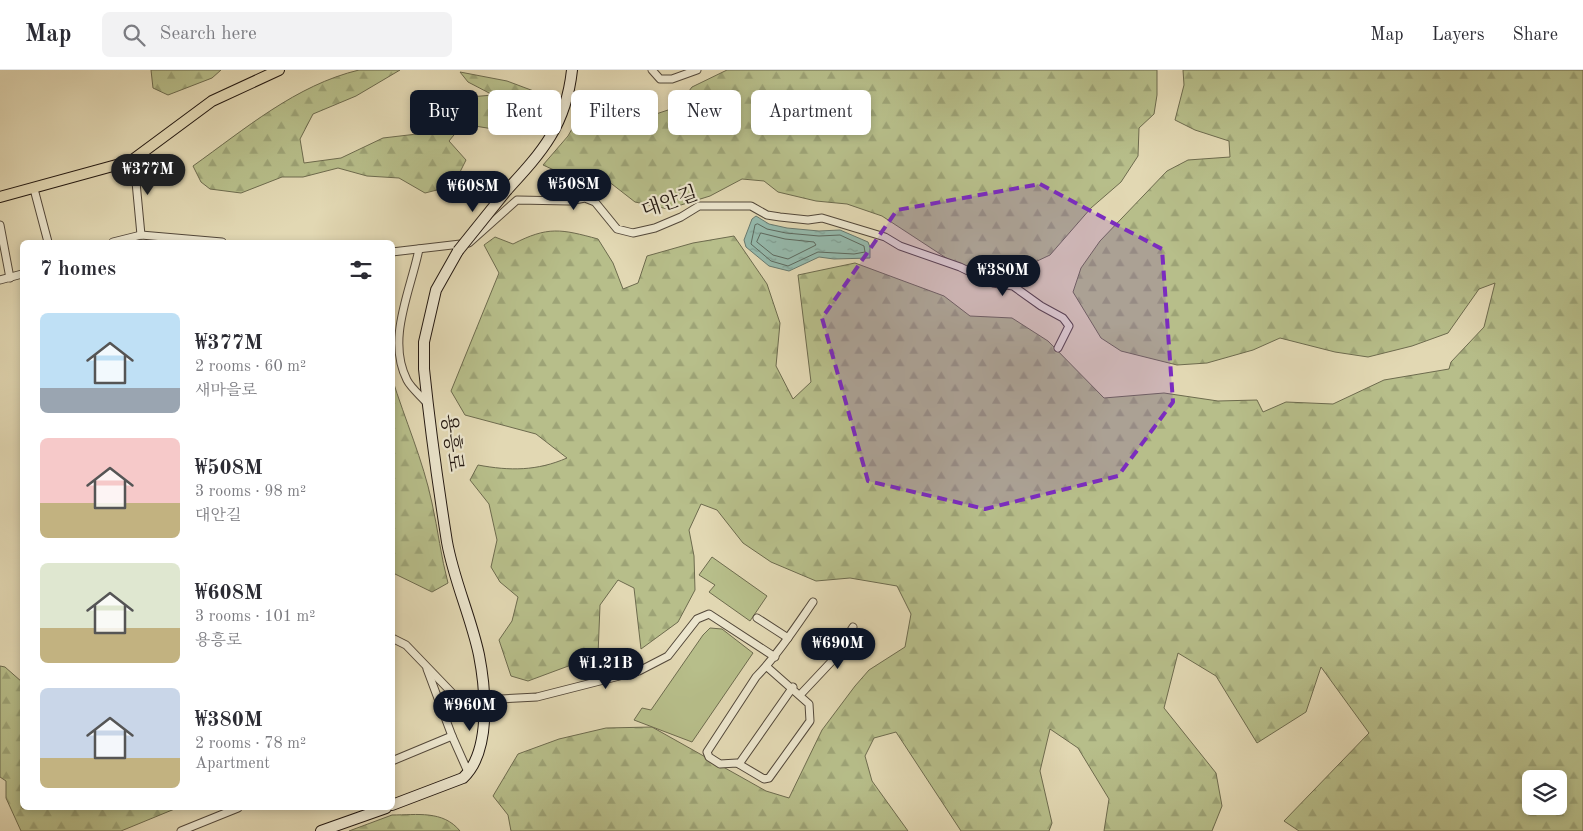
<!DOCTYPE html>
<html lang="en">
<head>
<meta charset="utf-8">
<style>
  :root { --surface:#fff; --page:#f2f2f3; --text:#2b2b33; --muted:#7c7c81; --line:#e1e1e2; --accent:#111827 }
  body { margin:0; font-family:"Old Standard TT","Noto Serif KR",serif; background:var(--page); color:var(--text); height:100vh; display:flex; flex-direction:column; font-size:19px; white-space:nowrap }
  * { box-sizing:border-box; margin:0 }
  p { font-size:16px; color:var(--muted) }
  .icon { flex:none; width:28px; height:28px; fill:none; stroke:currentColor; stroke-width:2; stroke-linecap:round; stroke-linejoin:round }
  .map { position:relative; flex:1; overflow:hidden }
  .panel { position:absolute; left:20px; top:170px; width:375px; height:570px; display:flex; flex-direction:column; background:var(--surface); border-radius:8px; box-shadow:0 2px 8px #0003 }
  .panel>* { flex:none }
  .banner { position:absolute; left:410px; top:20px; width:475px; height:45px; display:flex; gap:10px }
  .fabs { position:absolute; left:1522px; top:700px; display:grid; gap:10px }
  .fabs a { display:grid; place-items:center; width:45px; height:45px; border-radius:8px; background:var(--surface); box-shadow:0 2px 8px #0003; font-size:25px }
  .price { position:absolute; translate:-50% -42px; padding:0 11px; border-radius:18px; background:var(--accent); color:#fff; font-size:16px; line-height:32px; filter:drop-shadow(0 1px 2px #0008) }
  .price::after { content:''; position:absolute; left:50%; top:30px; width:15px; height:11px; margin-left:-8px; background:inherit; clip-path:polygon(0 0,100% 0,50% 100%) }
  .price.on { background:#222; color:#fff }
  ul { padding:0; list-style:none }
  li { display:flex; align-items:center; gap:15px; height:125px; padding:0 20px }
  li span { display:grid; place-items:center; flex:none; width:140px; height:100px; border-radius:8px; color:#555 }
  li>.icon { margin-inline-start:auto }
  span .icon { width:60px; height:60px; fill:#fffc; stroke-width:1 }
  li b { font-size:21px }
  h2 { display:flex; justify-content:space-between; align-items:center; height:60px; padding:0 20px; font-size:21px }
  .chip { padding:0 18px; border-radius:8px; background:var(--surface); box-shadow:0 2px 8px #0003; font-size:18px; line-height:45px }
  .chip.on { background:var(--accent); color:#fff }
  header { display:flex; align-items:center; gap:30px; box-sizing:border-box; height:70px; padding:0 25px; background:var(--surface); border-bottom:1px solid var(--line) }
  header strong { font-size:24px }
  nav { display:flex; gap:28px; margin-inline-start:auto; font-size:18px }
  .search { width:350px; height:45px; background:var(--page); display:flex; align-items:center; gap:12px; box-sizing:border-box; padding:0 18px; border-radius:8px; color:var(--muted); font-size:19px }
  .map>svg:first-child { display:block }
  .forest { fill:url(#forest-firs); stroke:#6d6b4e; fill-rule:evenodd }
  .pitch { fill:#b7be8a; stroke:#6d6b4e }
  .water { fill:url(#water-ripples); stroke:#67796f }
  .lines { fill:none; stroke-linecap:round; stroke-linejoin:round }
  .shore { stroke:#5c695f; stroke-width:1 }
  .minor-casing { stroke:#53483a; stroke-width:9 }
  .secondary-casing { stroke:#231811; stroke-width:12 }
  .primary-casing { stroke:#231811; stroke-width:12 }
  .minor { stroke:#ece6ce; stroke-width:7 }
  .secondary { stroke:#ece6ce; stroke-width:10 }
  .primary { stroke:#e2d8b3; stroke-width:10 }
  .secondary-bridge-casing { stroke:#231811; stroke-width:12; stroke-linecap:butt }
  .secondary-bridge { stroke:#ece6ce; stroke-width:10 }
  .marked { fill:#7b2cbf; fill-opacity:0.2; stroke:#7b2cbf; stroke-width:4; stroke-dasharray:10 6; stroke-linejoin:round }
  .labels { text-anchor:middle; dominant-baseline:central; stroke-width:4.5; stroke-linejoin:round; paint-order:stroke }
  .street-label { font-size:20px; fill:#231811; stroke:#ece6ce }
</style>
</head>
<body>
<header>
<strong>Map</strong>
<div class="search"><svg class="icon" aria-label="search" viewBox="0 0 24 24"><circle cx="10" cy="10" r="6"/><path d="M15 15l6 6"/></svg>Search here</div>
<nav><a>Map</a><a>Layers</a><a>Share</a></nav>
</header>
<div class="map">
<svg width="1583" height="761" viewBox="0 0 1583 761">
  <defs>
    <pattern id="forest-firs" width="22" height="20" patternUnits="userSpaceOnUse" patternTransform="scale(1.25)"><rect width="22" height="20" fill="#b7be8a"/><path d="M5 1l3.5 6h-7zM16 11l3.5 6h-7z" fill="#9da376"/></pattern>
    <pattern id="water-ripples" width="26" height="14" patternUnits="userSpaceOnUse" patternTransform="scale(1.25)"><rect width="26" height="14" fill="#95baad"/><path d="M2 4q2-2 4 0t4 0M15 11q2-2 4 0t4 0" fill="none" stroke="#809f94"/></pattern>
  </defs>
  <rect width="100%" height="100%" fill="#e2d8b3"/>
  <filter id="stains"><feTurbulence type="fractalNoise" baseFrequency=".004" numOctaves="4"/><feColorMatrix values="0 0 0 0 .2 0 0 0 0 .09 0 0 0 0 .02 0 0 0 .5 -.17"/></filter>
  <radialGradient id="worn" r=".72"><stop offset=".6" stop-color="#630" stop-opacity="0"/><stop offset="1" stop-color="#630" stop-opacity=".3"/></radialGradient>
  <!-- forest -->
  <g class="forest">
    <path d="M151 0H221L212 8 168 25 153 18Z"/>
    <path d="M359 0H400L356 26 313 44 300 69 304 93 341 88 383 68 434 62 453 55 450 26 458 28 493 25 468 12 460 2 507 11 539 23 546 39 499 60 463 54 449 71 466 90 453 116 425 123 399 108 367 106 338 98 303 107H282L241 123 210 119 201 112 193 96C245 59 296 15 359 0Z"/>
    <path d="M727 0H1157V25L1154 44 1139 58 1138 86 1121 112 1091 138 1050 185 1018 200 960 197 882 146 847 134 816 131 778 122 764 111 742 109 710 126 668 139 635 132 599 104 565 105 543 95 568 66 580 45 632 52 677 37 692 17Z"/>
    <path d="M1183 0H1583V761H1299L1284 751 1369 663 1321 597 1306 642 1257 673 1216 606 1178 583 1164 638 1216 703 1222 736 1212 761H1104L1109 729 1078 678 1050 659 1040 701 1052 753 1049 761H961L896 662 874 668 865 686 872 711 908 761H511L508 745 493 726 518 684 559 669 606 658 652 657 766 721 789 728 822 660 855 616 869 600 905 577 911 544 897 516 850 508 816 511 771 492 743 473 717 440 701 434 689 460 694 486 695 520 678 552 641 579 634 518 618 510 600 535 598 585 528 611 511 606 499 570 512 551 518 527 500 512 491 497 497 470 489 434 470 410 478 395C510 401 537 401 567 388L536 364 465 345 451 321 499 203 484 175 495 167 513 174C548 156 561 159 598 169L613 193 623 219 638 213 647 186 693 173 734 166 767 214 780 253 776 296 793 329 811 312 798 205 855 193 944 226 970 246 1012 248 1048 271 1104 328 1164 323 1218 331 1257 330 1263 342 1286 332 1333 334 1384 310 1449 299 1451 292 1484 257 1495 213 1479 219 1448 263 1412 276 1368 287 1335 282 1280 268 1253 280 1207 293 1177 295 1121 281 1101 268 1073 222 1081 198 1100 171 1167 101 1188 90 1230 87 1229 71 1195 60 1175 50 1184 15ZM1531 709H1559V736H1531Z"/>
    <path d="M392 308C405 350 423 390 432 433 438 460 441 487 448 513L432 522 393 503Z"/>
    <path d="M0 596 5 597 22 612V738H177L121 761H21L6 728V711L0 707Z"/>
    <path d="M392 745C417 745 443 740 460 761H349Z"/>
  </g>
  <!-- pitch -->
  <g class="pitch">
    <path d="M712 487 767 526 750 551 709 522 715 515 699 505Z"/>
    <path d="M710 558 722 559 753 583 692 672 634 650 642 638 651 640 703 565Z"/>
  </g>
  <!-- water -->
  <path class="water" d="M756 146 769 154 787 158 819 161 840 160 868 172 870 177V188L834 189 819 187 789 201 769 196 746 177 744 170 752 149Z"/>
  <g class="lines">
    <!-- shore -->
    <g class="shore">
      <path d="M758 154 767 159 786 163 819 166 840 165 864 176 865 182 854 184 818 182 788 196 771 191 751 174 755 155Z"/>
      <path d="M761 163 785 169 814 172 816 175 788 189 773 185 757 172Z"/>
    </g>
    <defs>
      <g id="minor">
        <path d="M652 0 660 9H672L697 0"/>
        <path d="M131 91 136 112 141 165"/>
        <path d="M34 119 48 172"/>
        <path d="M0 155 10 208"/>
        <path d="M113 172 141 165 222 172"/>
        <path d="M419 179C411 220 386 269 407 310 411 318 421 326 427 333"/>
        <path d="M392 182 469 173 517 130 569 131 585 128 595 132 617 159 633 163 655 158 681 147 699 136H751L767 145 780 147 808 150 822 148 885 167 900 176 960 197 993 213 1013 216 1041 236 1063 248 1069 256 1058 278"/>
        <path d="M0 210 22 204"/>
        <path d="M757 548 788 568"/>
        <path d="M392 568 406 575 455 626 483 630 537 627 639 601 668 586 697 549 709 544 775 587"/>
        <path d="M766 596 809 634 810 651 769 708 764 709 737 693 720 694 709 687 707 682 756 607C778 584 795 558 813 532"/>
        <path d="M427 599 452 666 468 702"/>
        <path d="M800 625 832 591 853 557"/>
        <path d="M392 691 452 666"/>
        <path d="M739 694 793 617"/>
        <path d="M181 761 238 738"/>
      </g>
      <g id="secondary">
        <path d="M507 120C543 81 566 55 572 0"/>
        <path d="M392 735 463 708C491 682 486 621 479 585 471 547 454 511 447 472 438 415 430 357 424 299V272L436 220 458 181"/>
        <path d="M321 761 386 738"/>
      </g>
      <path id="primary" d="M0 127 131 91 212 31 279 0"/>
    </defs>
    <!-- minor casing -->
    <use href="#minor" class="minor-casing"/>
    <!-- secondary casing -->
    <use href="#secondary" class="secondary-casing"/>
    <!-- primary casing -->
    <use href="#primary" class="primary-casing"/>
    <!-- minor -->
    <use href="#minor" class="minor"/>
    <!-- secondary -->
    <use href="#secondary" class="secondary"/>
    <!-- primary -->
    <use href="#primary" class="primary"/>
    <defs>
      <path id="secondary-bridge" d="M458 181 507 120"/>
    </defs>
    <!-- secondary-bridge casing -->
    <use href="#secondary-bridge" class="secondary-bridge-casing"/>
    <!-- secondary-bridge -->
    <use href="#secondary-bridge" class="secondary-bridge"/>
  </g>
  <!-- marked area -->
  <path class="marked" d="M1040 114 1162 179 1173 332 1118 406 985 439 868 411 822 248 897 140Z"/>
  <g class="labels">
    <!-- street labels -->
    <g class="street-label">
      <text transform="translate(670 133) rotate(-19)">대안길</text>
      <text transform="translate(451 373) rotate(82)">용흥로</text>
    </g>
  </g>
  <rect width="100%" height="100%" filter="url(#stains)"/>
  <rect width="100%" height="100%" fill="url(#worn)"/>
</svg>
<div class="fabs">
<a><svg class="icon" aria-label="layers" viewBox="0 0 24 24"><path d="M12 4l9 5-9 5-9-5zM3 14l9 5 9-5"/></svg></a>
</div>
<b class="price on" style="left:148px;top:126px">₩377M</b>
<b class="price" style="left:574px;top:141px">₩508M</b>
<b class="price" style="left:473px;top:143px">₩608M</b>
<b class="price" style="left:1003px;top:227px">₩380M</b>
<b class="price" style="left:838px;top:600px">₩690M</b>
<b class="price" style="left:606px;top:620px">₩1.21B</b>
<b class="price" style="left:470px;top:662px">₩960M</b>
<div class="banner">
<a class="chip on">Buy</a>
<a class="chip">Rent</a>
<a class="chip">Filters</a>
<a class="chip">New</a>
<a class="chip">Apartment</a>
</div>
<section class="panel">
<h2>7 homes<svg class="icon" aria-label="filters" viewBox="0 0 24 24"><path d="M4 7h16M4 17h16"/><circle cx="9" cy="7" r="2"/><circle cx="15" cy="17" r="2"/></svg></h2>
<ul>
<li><span style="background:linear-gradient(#bfe0f5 75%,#9aa5b1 0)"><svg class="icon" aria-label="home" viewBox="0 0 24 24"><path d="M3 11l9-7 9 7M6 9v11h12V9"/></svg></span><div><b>₩377M</b><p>2 rooms · 60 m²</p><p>새마을로</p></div></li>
<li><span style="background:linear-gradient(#f6c9c9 65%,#c2b280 0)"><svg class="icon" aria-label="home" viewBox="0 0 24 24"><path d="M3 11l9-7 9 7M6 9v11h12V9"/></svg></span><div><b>₩508M</b><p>3 rooms · 98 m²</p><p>대안길</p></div></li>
<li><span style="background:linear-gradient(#dfe7d0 65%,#c2b280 0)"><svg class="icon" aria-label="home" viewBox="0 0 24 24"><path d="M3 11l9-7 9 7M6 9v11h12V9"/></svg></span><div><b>₩608M</b><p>3 rooms · 101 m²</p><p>용흥로</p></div></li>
<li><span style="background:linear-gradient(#c9d6e8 70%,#c2b280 0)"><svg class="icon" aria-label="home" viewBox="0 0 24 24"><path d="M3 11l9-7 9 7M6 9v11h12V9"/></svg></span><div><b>₩380M</b><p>2 rooms · 78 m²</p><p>Apartment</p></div></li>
</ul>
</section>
</div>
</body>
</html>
